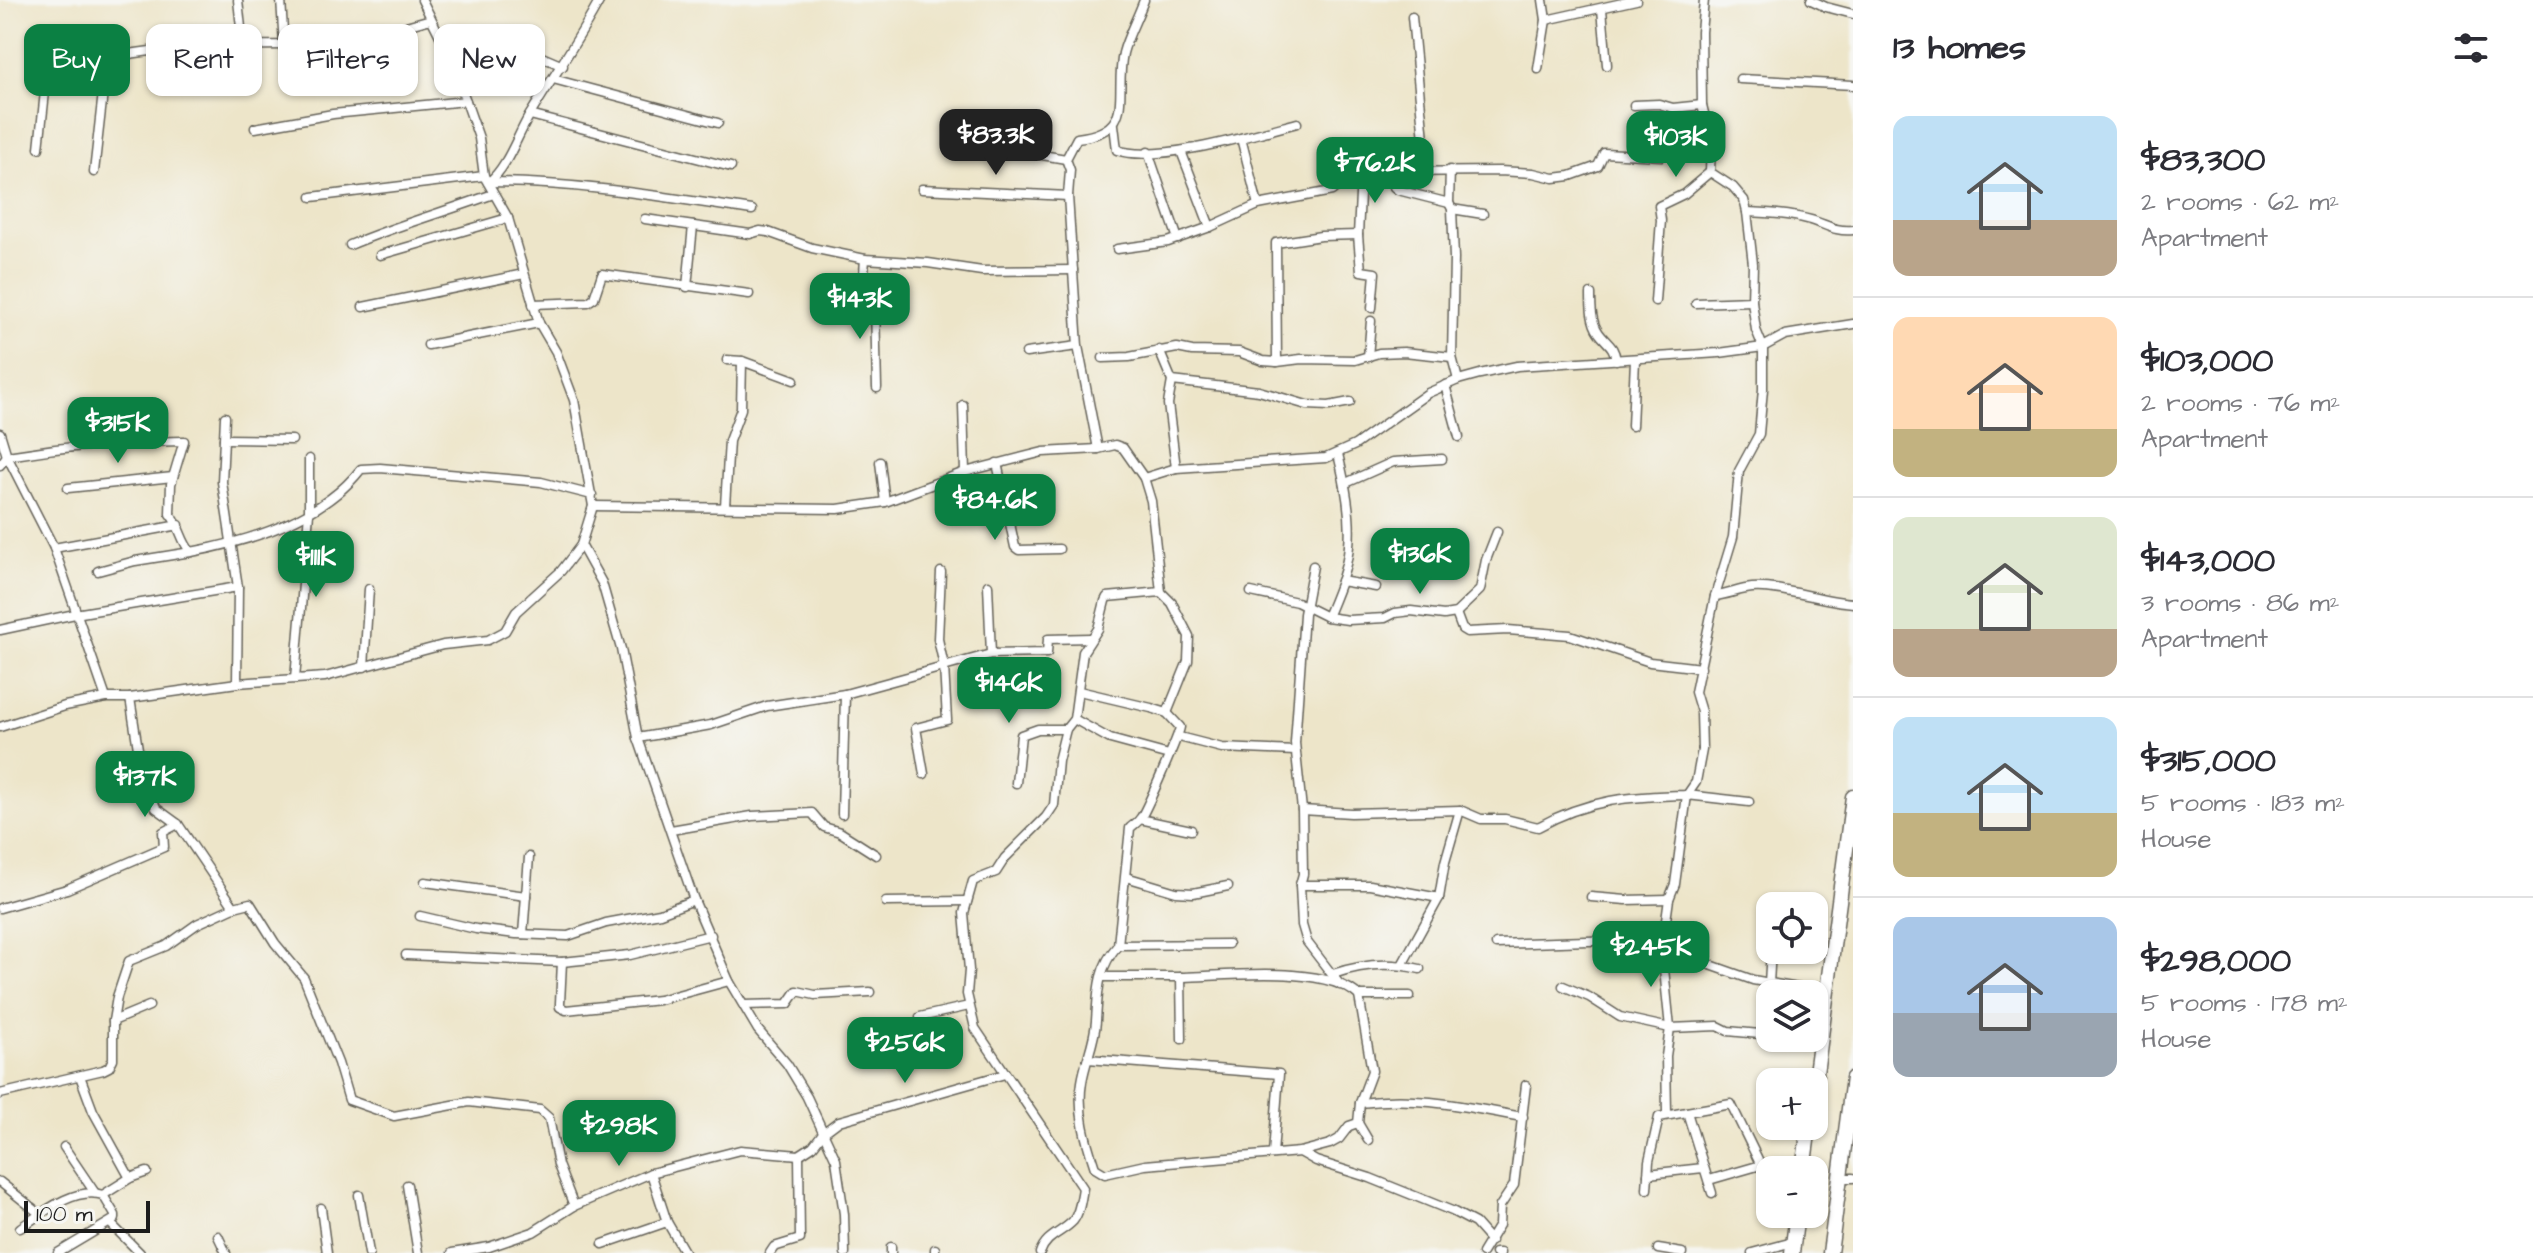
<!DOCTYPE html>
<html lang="en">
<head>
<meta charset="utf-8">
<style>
  :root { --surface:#fff; --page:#f7f7f7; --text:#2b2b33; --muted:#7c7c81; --line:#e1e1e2; --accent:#0b8043 }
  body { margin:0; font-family:"Architects Daughter",sans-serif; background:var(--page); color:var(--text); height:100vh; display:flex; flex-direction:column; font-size:30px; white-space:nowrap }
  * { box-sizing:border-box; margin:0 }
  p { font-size:26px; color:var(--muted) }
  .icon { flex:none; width:44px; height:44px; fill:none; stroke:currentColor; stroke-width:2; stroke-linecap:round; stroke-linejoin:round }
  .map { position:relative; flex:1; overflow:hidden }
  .sheet { display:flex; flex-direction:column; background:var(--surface); width:680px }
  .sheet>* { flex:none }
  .hud { position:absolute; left:24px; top:24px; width:760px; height:72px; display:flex; gap:16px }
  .tools { position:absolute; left:1756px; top:892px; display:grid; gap:16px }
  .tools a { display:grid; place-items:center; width:72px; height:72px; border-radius:16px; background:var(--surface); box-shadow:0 2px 6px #0004; font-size:40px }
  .scale { position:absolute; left:24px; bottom:20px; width:126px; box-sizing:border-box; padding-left:8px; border:4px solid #1c1c1c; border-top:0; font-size:22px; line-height:28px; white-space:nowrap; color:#1c1c1c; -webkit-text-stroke:6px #f6f6f2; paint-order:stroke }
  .price { position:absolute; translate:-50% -68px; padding:0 18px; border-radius:16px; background:var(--accent); color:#fff; font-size:26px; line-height:52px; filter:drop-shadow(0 2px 4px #0008) }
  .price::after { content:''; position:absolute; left:50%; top:48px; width:24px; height:18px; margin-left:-12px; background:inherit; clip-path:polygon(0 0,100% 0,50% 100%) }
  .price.current { background:#222; color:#fff }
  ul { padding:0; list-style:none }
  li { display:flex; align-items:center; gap:24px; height:200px; padding:0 40px }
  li+li { border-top:2px solid var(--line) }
  li span { display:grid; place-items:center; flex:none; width:224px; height:160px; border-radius:16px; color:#555 }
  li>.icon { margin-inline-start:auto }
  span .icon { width:96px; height:96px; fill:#fffc; stroke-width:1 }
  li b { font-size:34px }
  h2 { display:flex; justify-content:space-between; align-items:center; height:96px; padding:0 40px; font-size:34px }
  .chip { padding:0 28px; border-radius:16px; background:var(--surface); box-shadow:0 2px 6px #0004; font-size:28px; line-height:72px }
  .chip.current { background:var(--accent); color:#fff }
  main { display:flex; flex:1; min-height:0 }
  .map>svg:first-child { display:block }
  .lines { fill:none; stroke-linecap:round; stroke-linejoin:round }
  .minor-casing { stroke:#656259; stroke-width:11 }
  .primary-casing { stroke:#656259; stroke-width:17 }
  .minor { stroke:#fff; stroke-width:8 }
  .primary { stroke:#fff; stroke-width:14 }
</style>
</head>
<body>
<main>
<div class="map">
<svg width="1853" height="1253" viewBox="0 0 1853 1253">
  <rect width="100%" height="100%" fill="#f6f6f2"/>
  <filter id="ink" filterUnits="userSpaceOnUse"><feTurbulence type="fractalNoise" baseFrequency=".0125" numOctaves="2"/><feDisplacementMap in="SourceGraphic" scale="16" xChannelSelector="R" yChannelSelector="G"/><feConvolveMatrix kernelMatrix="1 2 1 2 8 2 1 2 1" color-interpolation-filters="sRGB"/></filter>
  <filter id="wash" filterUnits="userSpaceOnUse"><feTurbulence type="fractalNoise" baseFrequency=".006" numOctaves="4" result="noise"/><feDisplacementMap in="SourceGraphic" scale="32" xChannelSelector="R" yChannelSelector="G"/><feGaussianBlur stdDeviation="1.8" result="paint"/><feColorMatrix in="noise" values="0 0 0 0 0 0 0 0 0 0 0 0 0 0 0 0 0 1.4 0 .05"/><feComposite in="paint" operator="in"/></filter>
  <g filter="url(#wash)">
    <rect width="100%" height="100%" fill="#ede5c9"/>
  </g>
  <g filter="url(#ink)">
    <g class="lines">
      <defs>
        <g id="minor">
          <path d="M238 0 243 46"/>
          <path d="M281 0 284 45"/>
          <path d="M1811 0 1826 7 1853 14"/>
          <path d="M1602 9 1607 65"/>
          <path d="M1412 17 1427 170"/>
          <path d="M1546 20 1636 0"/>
          <path d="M523 49 563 66"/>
          <path d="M1538 69 1546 20 1543 0"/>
          <path d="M553 79 718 123"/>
          <path d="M1740 79 1853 85"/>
          <path d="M1634 105 1659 104 1673 108 1702 105"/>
          <path d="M530 115 731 167"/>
          <path d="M1114 125 1117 150C1157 164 1256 134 1297 123"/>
          <path d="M255 128 333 114 466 101"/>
          <path d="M1241 138 1258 205"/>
          <path d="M988 143 1022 146 1042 155 1066 159"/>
          <path d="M39 148 49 54 107 57 201 44 221 46 284 45 377 34 431 19"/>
          <path d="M1181 151 1210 227"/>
          <path d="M1148 152 1178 239"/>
          <path d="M1450 170 1449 203 1452 209 1454 258 1452 357 1458 380"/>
          <path d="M94 172 107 57"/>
          <path d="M1361 174 1358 235 1361 271 1375 273 1372 308"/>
          <path d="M488 182C576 182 665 197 752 210"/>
          <path d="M489 182C507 167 516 139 528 118 552 78 578 41 600 0"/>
          <path d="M922 189 1068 196"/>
          <path d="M312 197 484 176"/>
          <path d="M1449 203 1398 190 1394 187 1392 172 1500 171 1533 173 1554 178 1570 176 1598 166 1604 153 1662 156"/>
          <path d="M1452 209 1483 214"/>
          <path d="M1747 212C1769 213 1790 214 1811 220 1827 225 1836 232 1853 230"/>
          <path d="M645 219 750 234 760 231 768 232 812 248 865 259 928 263 982 271 1073 270"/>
          <path d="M350 245C397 225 445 212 493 194"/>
          <path d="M1117 249 1168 242 1210 227 1258 205 1332 191 1350 175 1361 174 1366 179 1392 180"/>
          <path d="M380 255 508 218"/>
          <path d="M687 287 693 226"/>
          <path d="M1591 294C1591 307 1591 322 1599 333 1607 344 1614 345 1616 360"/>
          <path d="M837 298 862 301 875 306 877 388"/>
          <path d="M862 301 865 259"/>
          <path d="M1655 301 1661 220 1659 206 1684 194 1710 172"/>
          <path d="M1696 303 1752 301"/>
          <path d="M533 304 588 302 594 298 602 274 749 294"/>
          <path d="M363 307 524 274"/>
          <path d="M428 345 539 323"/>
          <path d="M1159 350 1172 381 1168 404 1176 468"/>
          <path d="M1026 353 1078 346"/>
          <path d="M1368 357 1371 321"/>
          <path d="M1103 358 1129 357 1177 348 1192 351 1239 352 1263 361 1277 362 1301 359 1355 360 1379 353 1404 352 1452 357"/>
          <path d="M727 360 742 361 794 380"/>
          <path d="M1277 362 1276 243 1321 236 1358 235"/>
          <path d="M1172 381 1259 391 1307 405 1329 406 1350 402"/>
          <path d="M1445 385 1459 437"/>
          <path d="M963 405 965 472"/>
          <path d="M225 417 222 482 238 587 237 683"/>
          <path d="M1632 426 1635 360"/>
          <path d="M0 433 7 456 54 548 106 698"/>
          <path d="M224 439 292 440"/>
          <path d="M1098 449 1078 346 1068 196 1070 170 1066 159 1077 138C1137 131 1114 96 1123 53 1127 37 1138 17 1144 0"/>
          <path d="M880 462 885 502"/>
          <path d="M997 463 1015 547 1019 550 1059 549"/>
          <path d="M0 465 7 456C66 446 124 441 184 441L171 484 170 514C180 525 181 542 191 552 251 541 322 519 361 469L380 468 541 482 592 495"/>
          <path d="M1144 478 1176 468 1326 458 1355 445 1428 393 1458 380 1480 374 1517 366 1719 353 1763 347 1785 335 1853 324"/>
          <path d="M1346 483 1393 462 1442 459"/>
          <path d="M68 488 173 477"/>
          <path d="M593 506 838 509 885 502 965 472 1043 452 1098 449 1115 445 1123 448 1144 478 1151 501 1161 592 1172 603 1189 636 1188 661 1167 713"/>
          <path d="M725 506 729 441 741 409 742 361"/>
          <path d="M581 545 602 583 621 649 638 738 694 900 729 981 758 1030 787 1064 807 1097 836 1160 844 1214 845 1253"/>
          <path d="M54 548 179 525"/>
          <path d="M1313 566 1304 614 1295 743 1302 810 1303 874 1300 885 1302 925 1307 942 1340 985"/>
          <path d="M98 571 135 561 191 552"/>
          <path d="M1341 581 1376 587"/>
          <path d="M988 585 991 654"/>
          <path d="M1251 592 1297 602 1327 617 1348 620 1385 618 1395 613 1411 611 1444 615 1456 613 1480 590 1486 560 1497 532"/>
          <path d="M1715 596C1727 595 1740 589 1752 588 1783 586 1820 601 1853 603"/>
          <path d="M1456 613 1462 629 1467 632 1508 630 1570 635 1650 662 1701 668"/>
          <path d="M1327 617C1336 595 1347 571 1349 546 1352 516 1345 483 1338 454"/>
          <path d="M0 630 75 614 238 587"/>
          <path d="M364 667 369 589"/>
          <path d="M295 679 309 513V459"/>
          <path d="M1079 691 1151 708 1167 713 1180 727C1179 735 1145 813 1140 819 1137 823 1133 825 1130 828L1118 945C1097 969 1098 992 1096 1021 1095 1041 1085 1062 1082 1082 1077 1111 1086 1141 1095 1168L1105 1174 1145 1165 1300 1152 1330 1144 1339 1139 1349 1126 1358 1123 1360 1103 1372 1071 1359 996C1327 964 1228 976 1184 977 1157 977 1130 977 1103 977"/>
          <path d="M130 698 141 768 156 808 178 824 234 907"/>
          <path d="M1074 719 1110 739 1169 755"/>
          <path d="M0 727 65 706 106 698H130L237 683 325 677 443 645 488 640 505 631 516 612 561 571 581 545 593 506 574 400 556 352 539 323 508 218 484 176 479 138 466 101 444 44 422 0"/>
          <path d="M1179 737 1222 748 1295 751"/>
          <path d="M638 738 711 725 767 706 845 694 991 654 1047 653 1048 639 1090 638"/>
          <path d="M924 774 916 728 947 720 944 666 938 639 941 572"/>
          <path d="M1016 783 1021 735 1038 729H1066"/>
          <path d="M1302 810 1351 813 1460 810 1481 819H1505L1538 827C1588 799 1631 796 1687 795L1696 782 1702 750 1701 712 1695 692 1715 596 1733 537 1739 471 1759 434 1763 389V347L1756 330 1752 301 1753 264 1747 212 1744 200 1733 187 1710 172 1711 142 1702 105 1701 32 1704 0"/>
          <path d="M842 814 845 694"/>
          <path d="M1140 819 1191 830"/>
          <path d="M671 830 752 816 812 813 824 827 840 832 876 855"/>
          <path d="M1126 877 1176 892 1193 893 1228 886"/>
          <path d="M425 882 526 896"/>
          <path d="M1300 885H1370L1439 898"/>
          <path d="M1591 897 1626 900 1669 899"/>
          <path d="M886 902 967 901"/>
          <path d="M0 908 67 889 164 847 163 832 178 824"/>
          <path d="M420 916 476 929 516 934 568 936 606 923 660 913 694 900"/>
          <path d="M523 934 529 857"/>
          <path d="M1496 944 1618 940 1668 950 1753 980 1826 993"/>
          <path d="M1118 945 1228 944"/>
          <path d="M406 955 562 962 630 955 711 935"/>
          <path d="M562 962 560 1003V1007L566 1010 659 1000 729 981"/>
          <path d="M1402 965 1439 898 1445 862 1460 810"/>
          <path d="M1333 974C1361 964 1392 962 1420 969"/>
          <path d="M1181 977 1182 1039"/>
          <path d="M1769 983 1771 950"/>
          <path d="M1563 986 1589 997 1620 1017 1670 1028 1718 1026 1728 1031 1770 1035"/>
          <path d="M1359 996H1410"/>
          <path d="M744 1005 788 1004 797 991 815 995 870 992"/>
          <path d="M920 1017 969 1006"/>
          <path d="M113 1021 149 1006"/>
          <path d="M1804 1038 1821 1040"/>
          <path d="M1088 1059 1279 1074 1273 1154"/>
          <path d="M80 1076 93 1111 130 1178"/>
          <path d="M0 1094 103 1070 109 1067 113 1059V1021L117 997 129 961 166 946 197 924 234 907 250 903 275 943 304 978 338 1063 349 1100 394 1116 469 1102 540 1110 549 1118 558 1165 574 1206"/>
          <path d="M1360 1103C1419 1095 1466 1107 1523 1117"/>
          <path d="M1687 1112 1712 1193"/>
          <path d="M1667 1114 1666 1056 1670 1028 1662 949 1669 899 1675 884 1687 795 1749 802"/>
          <path d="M1358 1123 1368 1140"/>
          <path d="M64 1147 95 1193"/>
          <path d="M1300 1152 1316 1161 1370 1178 1452 1211 1475 1223 1491 1241"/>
          <path d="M651 1173 667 1222 685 1253"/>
          <path d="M1648 1174 1703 1168"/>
          <path d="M1840 1178H1853"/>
          <path d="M1709 1180 1761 1165"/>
          <path d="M0 1182 40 1214"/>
          <path d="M407 1185 418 1253"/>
          <path d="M1647 1189 1649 1161 1659 1117 1731 1104 1770 1184"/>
          <path d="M103 1195 130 1178 147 1172"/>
          <path d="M359 1195 369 1253"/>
          <path d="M321 1208 327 1253"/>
          <path d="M110 1223 140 1253"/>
          <path d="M20 1228C42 1213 75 1186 103 1195L115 1215V1219L58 1253"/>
          <path d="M218 1236 226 1253"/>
          <path d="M603 1244 667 1222"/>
          <path d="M891 1247V1253"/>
          <path d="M935 1249V1253"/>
          <path d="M1658 1249 1682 1253"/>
          <path d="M452 1253 489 1247 533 1232 574 1206 651 1173 740 1150 799 1155 813 1146 823 1133 839 1121 1005 1074"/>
          <path d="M770 1253 774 1247 800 1239 799 1155"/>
          <path d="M1040 1253C1046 1235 1062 1233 1073 1221 1080 1212 1081 1199 1083 1188L975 1028 967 994 969 970 964 913 973 881 996 872 1005 858 1046 817 1054 805 1058 761 1066 729 1074 719 1083 652 1098 629 1105 601 1107 597 1161 592"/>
          <path d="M1482 1253 1499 1225 1500 1206 1514 1185 1526 1085"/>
          <path d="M1495 1253H1500"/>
          <path d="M1752 1253 1793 1242"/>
        </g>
        <g id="primary">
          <path d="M1814 1088 1853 797"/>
          <path d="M1803 1170 1809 1126"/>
          <path d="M1792 1253 1797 1214"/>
          <path d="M1830 1253 1853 1078"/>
        </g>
      </defs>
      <!-- minor casing -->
      <use href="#minor" class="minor-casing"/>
      <!-- primary casing -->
      <use href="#primary" class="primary-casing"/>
      <!-- minor -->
      <use href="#minor" class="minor"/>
      <!-- primary -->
      <use href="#primary" class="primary"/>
    </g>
  </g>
</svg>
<div class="tools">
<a><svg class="icon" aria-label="locate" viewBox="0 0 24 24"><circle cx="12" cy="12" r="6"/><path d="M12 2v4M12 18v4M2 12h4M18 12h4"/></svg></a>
<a><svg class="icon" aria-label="layers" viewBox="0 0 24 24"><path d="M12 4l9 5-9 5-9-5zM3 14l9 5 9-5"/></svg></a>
<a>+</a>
<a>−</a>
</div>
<div class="scale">100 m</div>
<b class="price current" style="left:996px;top:177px">$83.3K</b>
<b class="price" style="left:1676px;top:179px">$103K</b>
<b class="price" style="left:1375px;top:205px">$76.2K</b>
<b class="price" style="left:860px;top:341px">$143K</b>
<b class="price" style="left:118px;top:465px">$315K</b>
<b class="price" style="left:995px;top:542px">$84.6K</b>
<b class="price" style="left:1420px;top:596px">$136K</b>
<b class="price" style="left:316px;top:599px">$111K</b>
<b class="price" style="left:1009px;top:725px">$146K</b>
<b class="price" style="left:145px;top:819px">$137K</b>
<b class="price" style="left:1651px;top:989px">$245K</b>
<b class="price" style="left:905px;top:1085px">$256K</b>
<b class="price" style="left:619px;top:1168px">$298K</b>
<div class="hud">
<a class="chip current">Buy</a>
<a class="chip">Rent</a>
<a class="chip">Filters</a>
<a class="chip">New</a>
</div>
</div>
<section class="sheet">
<h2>13 homes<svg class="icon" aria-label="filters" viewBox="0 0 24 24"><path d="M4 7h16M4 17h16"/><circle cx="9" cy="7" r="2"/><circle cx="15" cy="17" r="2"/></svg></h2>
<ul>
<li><span style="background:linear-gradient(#bfe0f5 65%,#b9a48a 0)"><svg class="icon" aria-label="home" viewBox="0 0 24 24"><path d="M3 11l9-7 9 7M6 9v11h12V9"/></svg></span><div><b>$83,300</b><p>2 rooms · 62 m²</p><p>Apartment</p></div></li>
<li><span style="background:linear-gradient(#ffd9b3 70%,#c2b280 0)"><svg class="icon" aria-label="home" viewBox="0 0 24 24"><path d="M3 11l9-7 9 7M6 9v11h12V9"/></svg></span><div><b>$103,000</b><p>2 rooms · 76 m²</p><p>Apartment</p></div></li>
<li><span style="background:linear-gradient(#dfe7d0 70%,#b9a48a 0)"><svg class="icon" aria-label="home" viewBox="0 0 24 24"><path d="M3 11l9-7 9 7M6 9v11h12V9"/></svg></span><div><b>$143,000</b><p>3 rooms · 86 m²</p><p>Apartment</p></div></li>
<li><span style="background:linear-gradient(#bfe0f5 60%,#c2b280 0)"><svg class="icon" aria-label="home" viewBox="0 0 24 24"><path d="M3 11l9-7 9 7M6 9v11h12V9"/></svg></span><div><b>$315,000</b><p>5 rooms · 183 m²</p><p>House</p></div></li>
<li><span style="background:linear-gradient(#a9c7e8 60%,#9aa5b1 0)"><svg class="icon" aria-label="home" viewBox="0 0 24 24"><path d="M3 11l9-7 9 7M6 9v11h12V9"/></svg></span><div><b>$298,000</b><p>5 rooms · 178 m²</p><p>House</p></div></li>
</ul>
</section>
</main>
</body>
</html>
